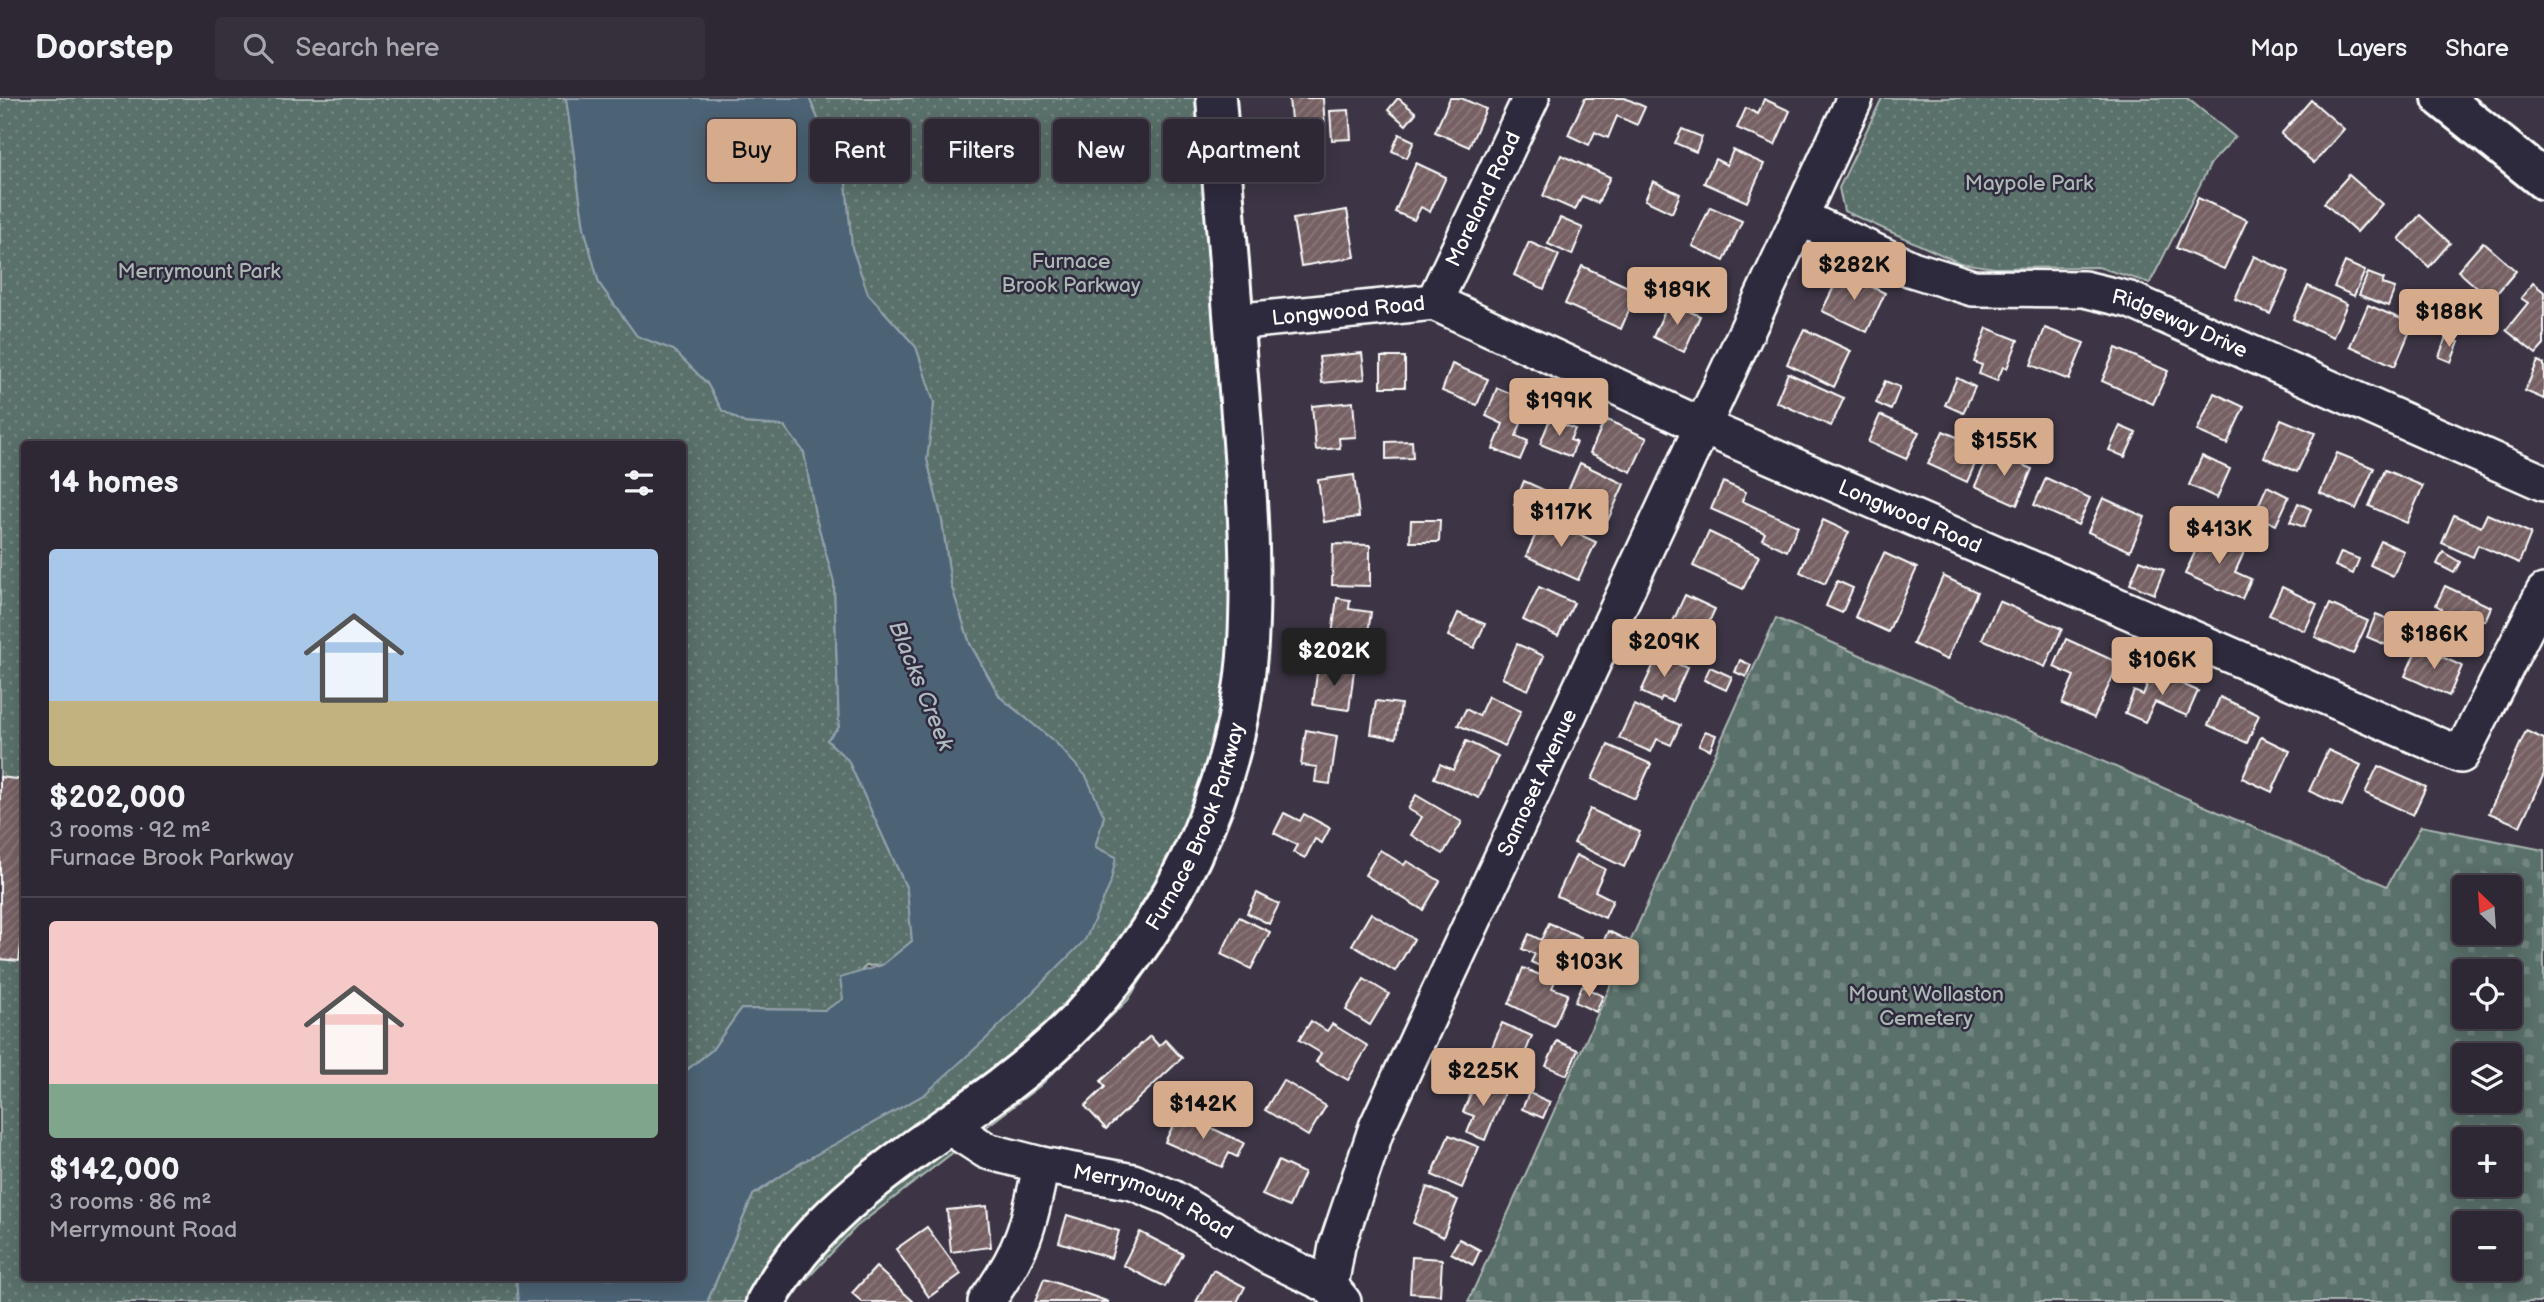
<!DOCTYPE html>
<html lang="en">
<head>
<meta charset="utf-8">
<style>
  :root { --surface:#2e2834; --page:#36303c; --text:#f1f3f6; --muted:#a7a6ac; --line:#49444f; --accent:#d6ab8b }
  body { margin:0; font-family:"Balsamiq Sans",sans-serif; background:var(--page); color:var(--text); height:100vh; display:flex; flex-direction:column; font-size:26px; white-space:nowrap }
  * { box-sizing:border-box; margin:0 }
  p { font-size:23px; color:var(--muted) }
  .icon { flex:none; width:38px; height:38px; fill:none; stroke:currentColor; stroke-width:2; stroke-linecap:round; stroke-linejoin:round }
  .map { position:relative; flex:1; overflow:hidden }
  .details { position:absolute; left:21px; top:343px; width:665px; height:840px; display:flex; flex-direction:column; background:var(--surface); border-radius:7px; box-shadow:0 4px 18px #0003,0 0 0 2px var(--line) }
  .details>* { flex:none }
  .hud { position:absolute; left:707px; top:21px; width:665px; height:63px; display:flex; gap:14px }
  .needle { width:46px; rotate:335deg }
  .fabs { position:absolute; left:2452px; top:777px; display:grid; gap:14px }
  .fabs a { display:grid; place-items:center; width:70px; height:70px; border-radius:7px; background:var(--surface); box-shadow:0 4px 18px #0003,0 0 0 2px var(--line); font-size:35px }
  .price { position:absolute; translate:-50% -60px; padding:0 16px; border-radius:7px; background:var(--accent); color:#111; font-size:23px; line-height:46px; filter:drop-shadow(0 2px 4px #0008) }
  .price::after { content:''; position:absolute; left:50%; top:42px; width:21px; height:16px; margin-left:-10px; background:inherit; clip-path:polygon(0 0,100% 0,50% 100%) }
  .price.selected { background:#222; color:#fff }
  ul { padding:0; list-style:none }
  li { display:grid; align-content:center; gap:14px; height:371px; padding:0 28px }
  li+li { border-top:2px solid var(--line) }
  li span { display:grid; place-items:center; height:217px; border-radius:7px; color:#555 }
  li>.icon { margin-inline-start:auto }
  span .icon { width:126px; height:126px; fill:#fffc; stroke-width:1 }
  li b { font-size:30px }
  h2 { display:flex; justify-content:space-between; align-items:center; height:84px; padding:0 28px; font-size:30px }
  .tag { padding:0 24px; border-radius:7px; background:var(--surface); box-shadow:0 4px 18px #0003,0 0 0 2px var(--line); font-size:24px; line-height:63px }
  .tag.selected { background:var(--accent); color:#111 }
  header { display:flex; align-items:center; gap:42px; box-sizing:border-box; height:98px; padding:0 35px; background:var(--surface); border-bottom:2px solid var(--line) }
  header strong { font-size:33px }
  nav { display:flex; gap:38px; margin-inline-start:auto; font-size:24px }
  .search { width:490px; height:63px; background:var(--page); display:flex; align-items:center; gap:18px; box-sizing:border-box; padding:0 24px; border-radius:7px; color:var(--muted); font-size:26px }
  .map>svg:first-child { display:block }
  .cemetery { fill:url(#cemetery-stones); stroke:#acb8b4; stroke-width:2; fill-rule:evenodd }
  .park { fill:url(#park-dots); stroke:#acb8b4; stroke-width:2 }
  .water { fill:#4b6375; stroke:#93a1ac; stroke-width:2 }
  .building { fill:url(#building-hatch); stroke:#fff; stroke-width:2 }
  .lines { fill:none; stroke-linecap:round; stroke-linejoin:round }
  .minor-casing { stroke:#fff; stroke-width:40 }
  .major-casing { stroke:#fff; stroke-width:44 }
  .minor { stroke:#2f2a3d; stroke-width:35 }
  .major { stroke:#2f2a3d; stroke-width:38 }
  .labels { text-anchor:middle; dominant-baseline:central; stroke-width:5; stroke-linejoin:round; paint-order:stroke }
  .park-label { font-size:21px; fill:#acb8b4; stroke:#2f2a3d }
  .street-label { font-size:21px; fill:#fff; stroke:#2f2a3d }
  .water-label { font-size:23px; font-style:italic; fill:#aeb9c1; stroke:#2f2a3d }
</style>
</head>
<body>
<header>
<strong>Doorstep</strong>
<div class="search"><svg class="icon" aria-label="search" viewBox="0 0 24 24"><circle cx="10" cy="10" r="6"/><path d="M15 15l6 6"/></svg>Search here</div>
<nav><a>Map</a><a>Layers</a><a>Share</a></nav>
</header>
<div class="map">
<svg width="2544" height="1204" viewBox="0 0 2544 1204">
  <defs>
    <pattern id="cemetery-stones" width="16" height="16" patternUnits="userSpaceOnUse" patternTransform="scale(1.75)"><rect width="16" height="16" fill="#5a706a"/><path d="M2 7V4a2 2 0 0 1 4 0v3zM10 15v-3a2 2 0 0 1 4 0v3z" fill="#738580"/></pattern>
    <pattern id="park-dots" width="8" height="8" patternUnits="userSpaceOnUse" patternTransform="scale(1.75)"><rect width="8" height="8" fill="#5a706a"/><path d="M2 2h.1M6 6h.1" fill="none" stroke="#738580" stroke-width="1.8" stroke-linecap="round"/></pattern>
    <pattern id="building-hatch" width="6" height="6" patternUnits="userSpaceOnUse" patternTransform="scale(1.75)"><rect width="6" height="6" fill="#766164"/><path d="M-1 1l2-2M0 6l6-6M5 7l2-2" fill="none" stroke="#8b797b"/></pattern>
  </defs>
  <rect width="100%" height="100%" fill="#3d3545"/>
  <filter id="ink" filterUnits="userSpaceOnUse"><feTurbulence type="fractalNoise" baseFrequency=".0143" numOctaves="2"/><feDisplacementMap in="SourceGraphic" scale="14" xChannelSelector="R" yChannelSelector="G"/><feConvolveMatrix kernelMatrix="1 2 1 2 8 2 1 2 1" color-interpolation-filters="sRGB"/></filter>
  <g filter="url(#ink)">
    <!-- cemetery -->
    <path class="cemetery" d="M1776 520 2387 788 2421 728 2544 752V1204H1468ZM2464 789H2510V835H2464ZM2464 873H2510V919H2464ZM2464 957H2510V1003H2464ZM2464 1041H2510V1087H2464ZM2464 1125H2510V1171H2464Z"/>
    <!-- park -->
    <g class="park">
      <path d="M0 0H566L584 129 599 185 637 238 674 252 707 285 722 312 745 325 784 328 804 354 815 416 834 484 839 630 827 642 848 662 907 791 912 843 883 867 866 868 857 877 840 880 844 901 825 912 741 911 712 952 683 975 682 346H24V1180H516L518 1204H0Z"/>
      <path d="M809 0H1227L1245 217 1224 727 1185 814 1128 902 1041 987 856 1129 806 1182 790 1204H707L753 1097 797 1067 925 996 1116 759 1095 749 1104 718 1056 645 1000 599 970 546 951 487 942 423 927 362 934 305 916 249 868 196 852 150 846 86Z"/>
      <path d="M1882 0H2187L2235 39 2211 65 2150 185 2098 169 1995 170 1960 165 1844 113 1839 90Z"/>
    </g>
    <!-- water -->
    <path class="water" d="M566 0H809L846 86 852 150 868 196 916 249 934 305 927 362 942 423 951 487 970 546 1000 599 1056 645 1086 678 1104 718 1095 749 1116 759 1110 787 1085 842 988 939 925 996 797 1067 753 1097 707 1204H518L516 1180H682L683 975 712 952 741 911 825 912 843 901 840 880 882 867 912 843 907 791 848 662 827 642 839 629 834 484 815 416 804 354 784 328 745 325 722 312 707 285 674 252 637 238 599 185 584 129Z"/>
    <!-- building -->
    <g class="building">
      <path d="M1289 0H1323L1325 30 1292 33Z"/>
      <path d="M1398 0 1416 15 1406 27 1388 12Z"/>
      <path d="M1450 0H1461L1486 11 1469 49 1435 34Z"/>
      <path d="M1585 0H1625L1645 9 1637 27 1617 18 1608 40 1595 34 1589 47 1568 37Z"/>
      <path d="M1764 1 1790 13 1775 47 1737 30 1746 10 1758 16Z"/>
      <path d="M2311 2 2344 31 2314 65 2281 36Z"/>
      <path d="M1349 12 1351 41 1332 42 1330 13Z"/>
      <path d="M1682 31 1702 39 1696 54 1675 45Z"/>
      <path d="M1399 36 1414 43 1407 60 1392 53Z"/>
      <path d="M1733 52 1764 66 1747 104 1704 85 1715 61 1727 67Z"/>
      <path d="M1561 57 1610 79 1598 105 1582 98 1575 112 1543 98Z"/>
      <path d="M1416 65 1446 79 1430 114 1421 109 1414 122 1395 114Z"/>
      <path d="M2349 77 2382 106 2357 134 2324 105Z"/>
      <path d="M1653 83 1680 96 1672 115 1645 102Z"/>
      <path d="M2198 100 2247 122 2224 171 2176 150Z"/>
      <path d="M1710 109 1742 123 1724 163 1692 148Z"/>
      <path d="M1347 112 1355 159 1301 168 1293 121Z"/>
      <path d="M2420 117 2450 145 2429 169 2399 141Z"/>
      <path d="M1560 120 1583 130 1572 157 1548 146Z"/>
      <path d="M1529 144 1559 157 1544 191 1514 177Z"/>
      <path d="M2483 144 2516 173 2491 202 2458 173Z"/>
      <path d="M2254 158 2289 174 2270 216 2235 201Z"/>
      <path d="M2345 164 2365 173 2354 198 2334 189Z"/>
      <path d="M1582 168 1637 193 1621 231 1565 206Z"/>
      <path d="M1841 174 1885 195 1867 234 1822 213Z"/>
      <path d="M2368 175 2384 181 2382 186 2395 190 2388 208 2359 197Z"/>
      <path d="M2533 185 2544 194V247L2536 256 2506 232 2528 205 2521 200Z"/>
      <path d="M2308 188 2347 206 2333 239 2293 221Z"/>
      <path d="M1669 204 1700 218 1684 254 1653 239Z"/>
      <path d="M2368 207 2413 226 2395 268 2350 248Z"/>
      <path d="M1987 230 2018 242 2007 270 2003 269 1997 283 1979 276 1982 267 1974 264Z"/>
      <path d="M2045 230 2084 245 2069 282 2031 267Z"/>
      <path d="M1804 231 1851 253 1834 289 1787 266Z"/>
      <path d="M2446 239 2459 244 2451 264 2439 259Z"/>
      <path d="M2116 250 2168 273 2153 306 2102 283Z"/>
      <path d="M1362 255 1365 281 1322 285 1319 259Z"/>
      <rect x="1381" y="259" width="24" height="30"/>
      <path d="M2538 263 2544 266V301L2525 293Z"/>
      <path d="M1452 266 1488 281 1477 307 1442 293Z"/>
      <path d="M1788 275 1844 300 1831 328 1776 304Z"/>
      <path d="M1957 280 1975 289 1963 315 1945 307Z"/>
      <path d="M1885 283 1900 289 1891 312 1876 305Z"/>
      <path d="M1497 290 1530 303 1516 338 1528 343 1520 362 1493 351 1503 326 1486 318Z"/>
      <path d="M2214 295 2244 309 2227 346 2197 333Z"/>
      <path d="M1353 304 1356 339 1339 340 1340 350 1316 352 1312 308Z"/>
      <path d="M1880 317 1919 334 1906 361 1868 344Z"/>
      <path d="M1550 321 1575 331 1570 342 1576 344 1571 359 1540 346Z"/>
      <path d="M1605 321 1647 340 1631 374 1590 355Z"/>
      <path d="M2281 321 2315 335 2297 374 2264 359Z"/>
      <path d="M2120 328 2136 335 2125 359 2109 352Z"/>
      <path d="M1943 333 1982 350 1967 384 1928 366Z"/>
      <path d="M1412 343 1413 360 1386 361V344Z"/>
      <path d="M1991 353 2032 371 2017 407 1975 388Z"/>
      <path d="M2337 355 2374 370 2356 411 2320 395Z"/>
      <path d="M2202 358 2230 371 2217 400 2189 387Z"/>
      <path d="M1580 365 1624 386 1608 422 1564 402Z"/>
      <path d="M2385 372 2423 388 2407 425 2369 408Z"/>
      <path d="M1354 377 1359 419 1324 424 1318 382Z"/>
      <path d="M2046 380 2090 400 2078 427 2034 407Z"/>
      <path d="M1524 383 1546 393 1535 416 1514 407Z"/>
      <path d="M1723 384 1746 394 1742 403 1798 428 1787 453 1762 441 1765 435 1711 411Z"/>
      <path d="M2267 388 2289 399 2276 427 2254 417Z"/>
      <path d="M2103 400 2145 419 2130 453 2088 434Z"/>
      <path d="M2298 405 2311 411 2304 429 2290 424Z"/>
      <path d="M2487 416 2531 435 2519 465 2478 447 2473 459 2442 445 2454 417 2481 429Z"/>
      <path d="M1543 420 1596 444 1578 482 1526 458Z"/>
      <path d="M1411 422H1440L1439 444H1410Z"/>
      <path d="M1823 422 1849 434 1825 486 1800 474Z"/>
      <path d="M1709 434 1759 458 1743 491 1693 468Z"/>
      <path d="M2204 434 2245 452 2235 474 2251 481 2242 501 2185 476Z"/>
      <path d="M2381 443 2404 453 2393 478 2370 467Z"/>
      <path d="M1333 446 1370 447V488L1332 487Z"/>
      <path d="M2341 454 2359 461 2353 476 2335 468Z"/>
      <path d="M2443 454 2460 464 2454 475 2437 466Z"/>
      <path d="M1884 455 1917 470 1888 534 1855 519Z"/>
      <path d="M2140 462 2164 472 2154 496 2130 486Z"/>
      <path d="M1943 478 1977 494 1947 562 1913 546Z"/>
      <path d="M1837 483 1853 490 1842 515 1826 508Z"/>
      <path d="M2445 488 2491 509 2485 523 2476 519 2464 544 2448 537 2451 533 2436 526 2442 511 2436 507Z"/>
      <path d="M1539 489 1574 505 1558 538 1523 522Z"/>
      <path d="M2282 489 2317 506 2305 533 2269 517Z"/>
      <path d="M1685 497 1715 511 1699 546 1669 532Z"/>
      <path d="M1337 500 1350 502 1349 511 1371 514 1366 549 1331 544Z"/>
      <path d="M1999 503 2062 531 2045 569 1982 541Z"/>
      <path d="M2330 506 2368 523 2353 556 2315 539Z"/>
      <path d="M1458 515 1485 526 1474 550 1448 538Z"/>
      <path d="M2376 516 2400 526 2391 549 2367 539Z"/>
      <path d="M2066 541 2119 565 2094 620 2062 606 2074 578 2054 569Z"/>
      <path d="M1517 546 1544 558 1528 592 1502 580Z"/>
      <path d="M2418 548 2462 568 2449 598 2405 578Z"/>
      <path d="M1658 557 1687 570 1672 603 1662 599 1660 603 1641 594Z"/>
      <path d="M1740 562 1751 567 1746 579 1735 574Z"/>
      <path d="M1318 567 1354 572 1349 612 1313 607Z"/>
      <path d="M1710 569 1732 579 1726 592 1704 582Z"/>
      <path d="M2153 573 2198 593 2187 618 2155 604 2145 624 2125 615 2134 593 2143 597Z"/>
      <path d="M1488 598 1521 613 1505 648 1458 627 1466 611 1479 618Z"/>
      <path d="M2220 599 2259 617 2247 645 2208 627Z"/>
      <path d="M1376 603 1401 606 1396 640 1371 636Z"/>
      <path d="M1634 607 1680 627 1671 647 1657 641 1651 654 1619 640Z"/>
      <path d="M1306 632 1337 638 1330 686 1315 684 1317 669 1301 667Z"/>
      <path d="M1705 633 1716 637 1710 652 1699 647Z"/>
      <path d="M2526 633 2544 641V676L2520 728 2489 715Z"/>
      <path d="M2261 639 2290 653 2272 694 2242 680Z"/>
      <path d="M1466 643 1498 658 1479 700 1434 680 1440 666 1453 672Z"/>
      <path d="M1608 647 1651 666 1635 701 1592 681Z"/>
      <path d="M2328 652 2361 667 2342 708 2309 693Z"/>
      <path d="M2378 668 2426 689 2413 717 2365 695Z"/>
      <path d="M0 679 24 682V824L19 863 0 861Z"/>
      <path d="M1416 697 1462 724 1443 756 1411 737 1422 719 1408 711Z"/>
      <path d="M1590 711 1640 734 1624 769 1574 745Z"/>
      <path d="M1284 715 1300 723 1304 716 1330 730 1322 745 1315 741 1305 760 1293 754 1297 747 1274 735Z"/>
      <path d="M1380 752 1404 767 1407 763 1440 783 1423 812 1365 777Z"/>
      <path d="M1576 757 1605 771 1595 793 1613 802 1605 820 1557 798Z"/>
      <path d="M1257 795 1279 806 1269 826 1247 815Z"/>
      <path d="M1371 815 1414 841 1395 873 1352 847Z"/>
      <path d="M1239 819 1270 834 1251 871 1221 856Z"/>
      <path d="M1549 825 1581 839 1563 879 1531 864 1535 856 1522 851 1529 836 1541 842Z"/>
      <path d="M1608 833 1629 843 1620 861 1600 851Z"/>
      <path d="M1523 870 1555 883 1552 890 1568 896 1554 928 1509 906Z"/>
      <path d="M1364 881 1389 896 1370 927 1346 912Z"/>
      <path d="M1582 888 1603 898 1596 914 1575 904Z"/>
      <path d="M1311 923 1327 933 1332 926 1368 948 1348 982 1316 964 1321 955 1299 942Z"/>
      <path d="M1502 925 1532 938 1520 968 1490 954Z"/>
      <path d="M1150 938 1159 948 1165 942 1182 960 1106 1031 1085 1008 1105 989 1101 983Z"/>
      <path d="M1557 943 1578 952 1567 977 1546 968Z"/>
      <path d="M1477 981 1505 993 1485 1042 1467 1035 1474 1018 1463 1014Z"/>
      <path d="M1283 982 1326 1008 1308 1038 1265 1012Z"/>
      <path d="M1529 995 1550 1004 1543 1020 1522 1011Z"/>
      <path d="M1179 1015 1244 1045 1237 1059 1229 1055 1222 1069 1165 1044Z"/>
      <path d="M1449 1037 1479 1049 1462 1090 1432 1077Z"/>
      <path d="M1278 1063 1304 1075 1289 1109 1262 1097Z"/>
      <path d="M1427 1089 1458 1102 1443 1139 1413 1125Z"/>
      <path d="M987 1108 991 1149 951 1154 947 1112Z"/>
      <path d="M1067 1117 1119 1133 1111 1160 1059 1144Z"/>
      <path d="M927 1129 961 1176 929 1199 896 1151Z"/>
      <path d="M1140 1134 1183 1156 1165 1189 1123 1167Z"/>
      <path d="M1459 1141 1480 1152 1473 1167 1451 1155Z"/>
      <path d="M1412 1159 1442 1161 1440 1197 1410 1195Z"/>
      <path d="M876 1169 914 1204H862L852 1195Z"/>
      <path d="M1213 1172 1245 1189 1237 1204H1196Z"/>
      <path d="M1044 1181 1051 1183 1109 1204H1035Z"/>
    </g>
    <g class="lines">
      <defs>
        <g id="minor">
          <path id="s1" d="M1801 120 1912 171 1973 190 2084 191 2130 202 2544 385"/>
          <path id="s2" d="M1434 204 1531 0"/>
          <path id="s3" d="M1233 224 1434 204 1704 329 2461 657 2544 494"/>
          <path id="s4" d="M950 1029 987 1053 1041 1067 1133 1084 1172 1100 1268 1158 1330 1188 1343 1204"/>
          <path id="s5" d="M1330 1188 1337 1148 1377 1029 1855 0"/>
          <path d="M986 1204C1023 1153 1029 1129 1041 1067"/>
        </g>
        <g id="major">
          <path d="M2442 0 2544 82"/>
          <path id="s6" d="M766 1204C830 1084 964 1031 1060 940 1167 838 1239 692 1248 545 1253 457 1245 367 1238 279 1230 186 1223 93 1216 0"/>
        </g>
      </defs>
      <!-- minor casing -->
      <use href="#minor" class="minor-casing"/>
      <!-- major casing -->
      <use href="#major" class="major-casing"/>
      <!-- minor -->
      <use href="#minor" class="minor"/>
      <!-- major -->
      <use href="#major" class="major"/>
    </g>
  </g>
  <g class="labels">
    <!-- park labels -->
    <g class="park-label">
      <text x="2029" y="85">Maypole Park</text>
      <text x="1071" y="163">Furnace<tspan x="1071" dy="24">Brook Parkway</tspan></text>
      <text x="199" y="173">Merrymount Park</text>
      <text x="1926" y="896">Mount Wollaston<tspan x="1926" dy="24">Cemetery</tspan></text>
    </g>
    <!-- street labels -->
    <g class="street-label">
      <text stroke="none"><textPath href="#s2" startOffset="114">Moreland Road</textPath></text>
      <text stroke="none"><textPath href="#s3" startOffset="116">Longwood Road</textPath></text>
      <text stroke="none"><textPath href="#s1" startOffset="399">Ridgeway Drive</textPath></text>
      <text stroke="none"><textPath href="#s3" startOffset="724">Longwood Road</textPath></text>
      <text stroke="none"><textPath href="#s5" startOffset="546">Samoset Avenue</textPath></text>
      <text stroke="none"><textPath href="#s6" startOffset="653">Furnace Brook Parkway</textPath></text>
      <text stroke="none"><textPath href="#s4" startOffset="219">Merrymount Road</textPath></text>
    </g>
    <!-- water labels -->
    <g class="water-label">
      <text transform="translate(921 588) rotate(68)">Blacks Creek</text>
    </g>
  </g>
</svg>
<div class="fabs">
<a><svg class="needle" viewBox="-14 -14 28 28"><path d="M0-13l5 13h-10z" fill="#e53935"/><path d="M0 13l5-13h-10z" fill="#a7a6ac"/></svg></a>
<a><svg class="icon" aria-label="locate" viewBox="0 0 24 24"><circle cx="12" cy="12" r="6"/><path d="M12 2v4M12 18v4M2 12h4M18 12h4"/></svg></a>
<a><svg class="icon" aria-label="layers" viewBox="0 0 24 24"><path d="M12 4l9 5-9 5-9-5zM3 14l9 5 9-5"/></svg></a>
<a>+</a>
<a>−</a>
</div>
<b class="price" style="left:1854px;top:204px">$282K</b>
<b class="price" style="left:1677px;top:229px">$189K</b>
<b class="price" style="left:2449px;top:251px">$188K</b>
<b class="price" style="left:1559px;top:340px">$199K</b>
<b class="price" style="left:2004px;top:380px">$155K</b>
<b class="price" style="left:1561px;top:451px">$117K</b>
<b class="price" style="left:2219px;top:468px">$413K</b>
<b class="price" style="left:2434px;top:573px">$186K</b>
<b class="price" style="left:1664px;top:581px">$209K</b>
<b class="price selected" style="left:1334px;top:590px">$202K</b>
<b class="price" style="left:2162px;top:599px">$106K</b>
<b class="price" style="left:1589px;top:901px">$103K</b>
<b class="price" style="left:1483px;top:1010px">$225K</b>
<b class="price" style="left:1203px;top:1043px">$142K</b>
<div class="hud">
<a class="tag selected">Buy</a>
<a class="tag">Rent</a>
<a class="tag">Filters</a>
<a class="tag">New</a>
<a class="tag">Apartment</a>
</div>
<section class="details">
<h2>14 homes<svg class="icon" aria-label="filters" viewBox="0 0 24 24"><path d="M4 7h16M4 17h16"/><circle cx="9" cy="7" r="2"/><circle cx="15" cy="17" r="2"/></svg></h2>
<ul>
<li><span style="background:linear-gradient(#a9c7e8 70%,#c2b280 0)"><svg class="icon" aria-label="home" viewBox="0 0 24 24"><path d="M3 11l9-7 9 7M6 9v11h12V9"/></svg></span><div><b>$202,000</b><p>3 rooms · 92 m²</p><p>Furnace Brook Parkway</p></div></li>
<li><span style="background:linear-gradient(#f6c9c9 75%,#7fa58c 0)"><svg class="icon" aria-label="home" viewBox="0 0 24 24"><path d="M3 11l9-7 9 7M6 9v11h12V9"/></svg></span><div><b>$142,000</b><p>3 rooms · 86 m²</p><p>Merrymount Road</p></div></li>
</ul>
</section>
</div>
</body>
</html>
